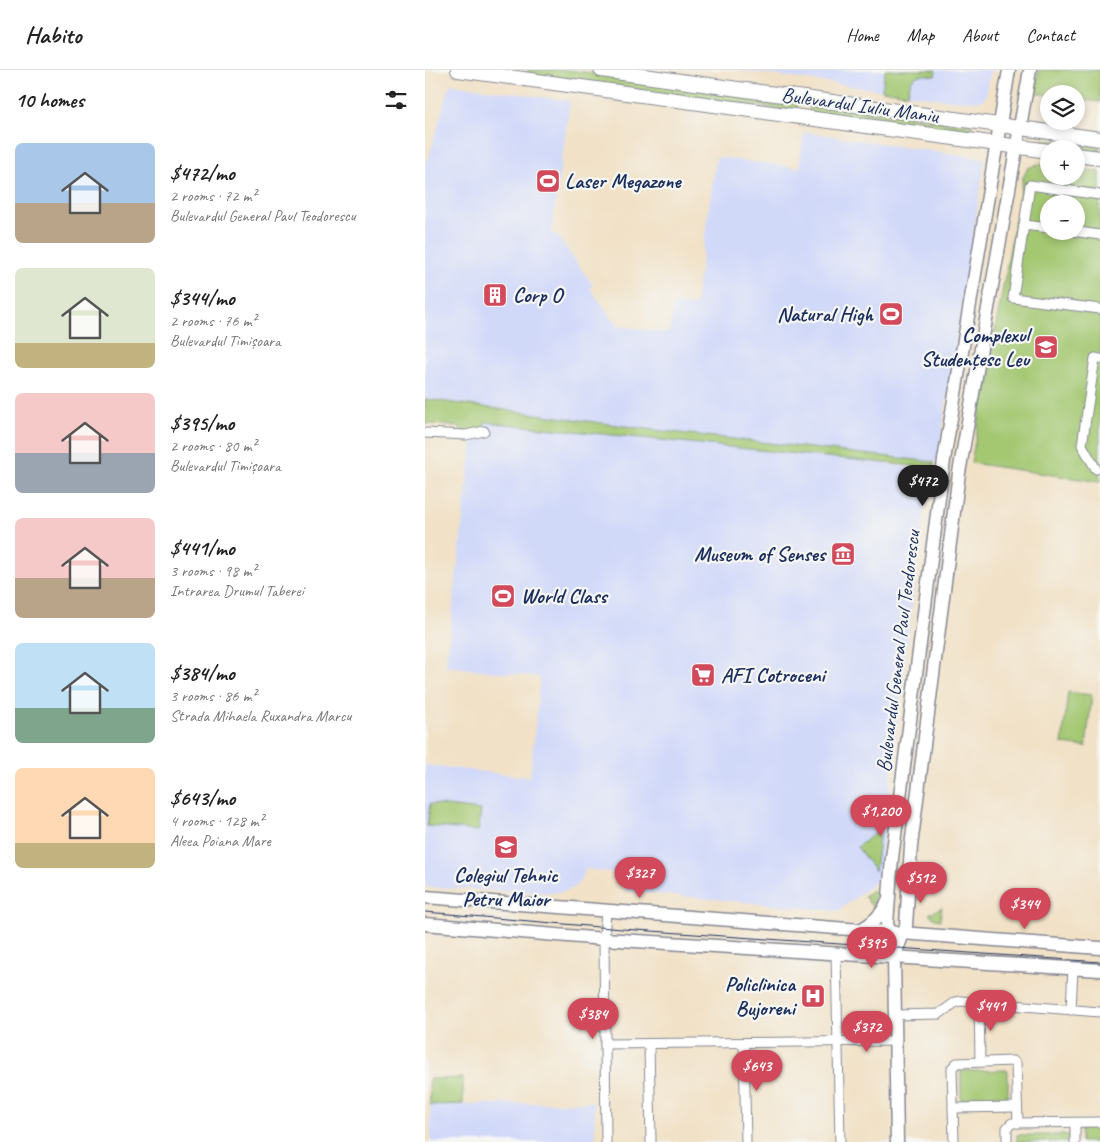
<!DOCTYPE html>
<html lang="en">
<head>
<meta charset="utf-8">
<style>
  :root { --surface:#fff; --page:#f6f6f6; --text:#222; --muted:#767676; --line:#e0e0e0; --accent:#d1495b }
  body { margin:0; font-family:Caveat,sans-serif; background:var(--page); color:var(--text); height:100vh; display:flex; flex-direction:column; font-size:19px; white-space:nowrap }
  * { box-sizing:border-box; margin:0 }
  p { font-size:16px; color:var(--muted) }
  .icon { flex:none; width:28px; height:28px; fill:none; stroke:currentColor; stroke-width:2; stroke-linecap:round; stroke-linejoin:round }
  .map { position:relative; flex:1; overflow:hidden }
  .sheet { display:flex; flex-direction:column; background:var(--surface); width:425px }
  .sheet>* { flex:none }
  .controls { position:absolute; left:615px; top:15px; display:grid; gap:10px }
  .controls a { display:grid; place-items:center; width:45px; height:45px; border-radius:50%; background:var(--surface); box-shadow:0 2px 8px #0003; font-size:25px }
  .price { position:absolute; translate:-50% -42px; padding:0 11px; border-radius:18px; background:var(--accent); color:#fff; font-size:16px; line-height:32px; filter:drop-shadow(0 1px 2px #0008) }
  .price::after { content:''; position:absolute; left:50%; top:30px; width:15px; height:11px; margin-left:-8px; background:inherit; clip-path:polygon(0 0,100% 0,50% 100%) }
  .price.on { background:#222; color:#fff }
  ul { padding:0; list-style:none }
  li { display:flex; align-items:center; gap:15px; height:125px; padding:0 15px }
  li span { display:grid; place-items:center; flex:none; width:140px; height:100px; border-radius:8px; color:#555 }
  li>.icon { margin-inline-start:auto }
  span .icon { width:60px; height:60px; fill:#fffc; stroke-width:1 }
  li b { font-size:21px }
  h2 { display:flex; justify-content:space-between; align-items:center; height:60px; padding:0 15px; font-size:21px }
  header { display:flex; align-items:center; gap:30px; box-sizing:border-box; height:70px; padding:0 25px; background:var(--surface); border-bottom:1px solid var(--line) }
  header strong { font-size:24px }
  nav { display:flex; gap:28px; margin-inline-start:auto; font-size:18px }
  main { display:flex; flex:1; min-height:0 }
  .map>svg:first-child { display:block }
  .built { fill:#d1d9f9 }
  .green { fill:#a4c872; stroke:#607c68; fill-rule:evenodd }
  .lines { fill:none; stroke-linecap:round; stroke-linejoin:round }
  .minor-casing { stroke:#868892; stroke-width:11 }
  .secondary-casing { stroke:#868892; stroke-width:15 }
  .primary-casing { stroke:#868892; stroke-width:16 }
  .minor { stroke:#fff; stroke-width:9 }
  .secondary { stroke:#fff; stroke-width:12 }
  .primary { stroke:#fff; stroke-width:14 }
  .tram { stroke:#1b2f5e; stroke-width:1 }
  .labels { text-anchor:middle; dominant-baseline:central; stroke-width:4.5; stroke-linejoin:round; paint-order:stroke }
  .street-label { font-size:21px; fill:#1b2f5e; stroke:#f6f6f2 }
  .poi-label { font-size:21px; font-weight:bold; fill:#1b2f5e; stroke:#f6f6f2; text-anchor:start }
</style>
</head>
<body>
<header>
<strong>Habito</strong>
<nav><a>Home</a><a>Map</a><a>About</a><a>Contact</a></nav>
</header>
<main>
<section class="sheet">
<h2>10 homes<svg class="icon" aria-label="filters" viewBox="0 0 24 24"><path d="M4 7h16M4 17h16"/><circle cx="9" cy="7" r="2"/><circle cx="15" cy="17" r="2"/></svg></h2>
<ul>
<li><span style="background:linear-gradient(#a9c7e8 60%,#b9a48a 0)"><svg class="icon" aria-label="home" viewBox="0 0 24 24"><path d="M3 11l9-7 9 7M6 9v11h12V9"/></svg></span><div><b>$472/mo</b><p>2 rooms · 72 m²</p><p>Bulevardul General Paul Teodorescu</p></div></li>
<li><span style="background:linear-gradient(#dfe7d0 75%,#c2b280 0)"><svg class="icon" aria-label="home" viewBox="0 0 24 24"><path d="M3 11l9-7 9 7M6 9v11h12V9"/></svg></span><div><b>$344/mo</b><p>2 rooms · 76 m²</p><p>Bulevardul Timișoara</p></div></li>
<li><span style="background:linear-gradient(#f6c9c9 60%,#9aa5b1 0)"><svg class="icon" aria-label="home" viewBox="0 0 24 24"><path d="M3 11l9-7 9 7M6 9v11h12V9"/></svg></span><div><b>$395/mo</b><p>2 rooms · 80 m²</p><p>Bulevardul Timișoara</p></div></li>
<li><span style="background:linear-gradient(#f6c9c9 60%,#b9a48a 0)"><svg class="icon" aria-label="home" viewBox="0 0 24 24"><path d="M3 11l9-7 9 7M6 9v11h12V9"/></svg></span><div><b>$441/mo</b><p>3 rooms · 98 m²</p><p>Intrarea Drumul Taberei</p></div></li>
<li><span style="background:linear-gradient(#bfe0f5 65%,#7fa58c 0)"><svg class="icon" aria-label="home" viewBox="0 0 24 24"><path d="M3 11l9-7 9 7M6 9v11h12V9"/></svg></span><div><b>$384/mo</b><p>3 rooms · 86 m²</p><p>Strada Mihaela Ruxandra Marcu</p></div></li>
<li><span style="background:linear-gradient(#ffd9b3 75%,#c2b280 0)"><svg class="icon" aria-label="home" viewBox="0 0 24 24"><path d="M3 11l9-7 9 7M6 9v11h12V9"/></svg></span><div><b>$643/mo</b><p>4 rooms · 128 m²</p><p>Aleea Poiana Mare</p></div></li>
</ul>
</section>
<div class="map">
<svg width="675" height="1072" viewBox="0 0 675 1072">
  <rect width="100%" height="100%" fill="#f6f6f2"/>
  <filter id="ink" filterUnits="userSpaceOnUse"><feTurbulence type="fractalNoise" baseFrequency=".02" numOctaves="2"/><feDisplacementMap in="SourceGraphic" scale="10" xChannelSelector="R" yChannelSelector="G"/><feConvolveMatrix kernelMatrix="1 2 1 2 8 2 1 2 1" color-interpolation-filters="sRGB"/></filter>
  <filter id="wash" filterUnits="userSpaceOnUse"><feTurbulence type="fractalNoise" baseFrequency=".0096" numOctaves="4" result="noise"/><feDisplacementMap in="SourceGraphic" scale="20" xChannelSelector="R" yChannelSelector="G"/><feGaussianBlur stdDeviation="1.12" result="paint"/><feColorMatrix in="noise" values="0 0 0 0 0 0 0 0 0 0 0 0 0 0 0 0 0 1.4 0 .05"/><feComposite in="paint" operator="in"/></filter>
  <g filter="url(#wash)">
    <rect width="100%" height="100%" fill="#f1e1c6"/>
    <!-- built -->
    <g class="built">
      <path d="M312 0H566L561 26 558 30 554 31 525 30Z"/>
      <path d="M25 14 145 31 126 164H131L168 215 165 218 193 256 244 263 249 234 270 236 291 87 374 98 379 62 560 89 512 392 229 360 0 328V93L4 87Z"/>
      <path d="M51 351 432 390 504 400 453 810 413 841 200 821 201 804 160 799 154 813 149 817 144 820 128 823 0 817V695L105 707 115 607 21 596 42 414Z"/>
      <path d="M169 1032 170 1072H6L5 1035Z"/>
    </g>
    <!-- green -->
    <g class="green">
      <path d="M103 0H145L369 32 373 35 372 38 369 41 103 5Z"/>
      <path d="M460 0H511L510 6C493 3 485 5 483 24L457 20Z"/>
      <path d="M614 0H675V32L651 29V24L624 25 609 23Z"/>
      <path d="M389 34 547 55 546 66 386 44 384 41 385 36Z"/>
      <path d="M617 69 675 77V82L617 74Z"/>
      <path d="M613 94 624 95V106H651V99L675 102V412L546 393 598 107 603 98ZM624 134H651V161H624Z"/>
      <path d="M0 329 229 360 509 392 508 398 60 352 59 361 41 365 34 357 0 353Z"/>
      <path d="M643 622 667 625 661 677 637 674Z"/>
      <path d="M5 734 56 740 53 761 2 756Z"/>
      <path d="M455 759 450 801 432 777Z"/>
      <path d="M493 809 507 817 495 824Z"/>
      <path d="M448 820 450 823 448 838 439 826Z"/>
      <path d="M517 837 515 850 510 849 504 844Z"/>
      <path d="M583 1000V1029L536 1030V1001Z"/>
      <path d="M38 1008V1034L5 1035 4 1009Z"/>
      <path d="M675 1057V1069H672V1072H656V1058Z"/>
      <rect x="592" y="1065" width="56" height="7"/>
    </g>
  </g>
  <g filter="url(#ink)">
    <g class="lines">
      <defs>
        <g id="minor">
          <path d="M675 125 605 115 588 228 675 239"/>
          <path d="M599 155 624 158"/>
          <path d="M647 161 675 165"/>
          <path d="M0 363 41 365 59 361"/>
          <path d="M671 399 657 375 670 288 675 289"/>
          <path d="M411 883 415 1072"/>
          <path d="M554 933 555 992"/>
          <path d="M646 940 648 898"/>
          <path d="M470 945 514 944 531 932 536 931 675 942"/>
          <path d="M319 973 321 1072"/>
          <path d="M180 974 471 971"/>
          <path d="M224 974 226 1072"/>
          <path d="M528 1038 592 1037"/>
          <path d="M650 1053V1072"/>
          <path d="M181 1072 179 869 181 840"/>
          <path d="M529 1072 527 998 532 993 588 991 591 993 593 1053"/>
          <path d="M582 1072V1058L587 1053 675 1052"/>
        </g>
        <g id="secondary">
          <path d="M0 827 675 878"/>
          <path d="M0 854 179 869 675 900"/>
          <path d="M435 860C447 854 456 846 462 833"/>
          <path d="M469 887 481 856 486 776 534 403 605 0"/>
          <path d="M472 1072 469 887 462 853 467 788 519 390 584 0"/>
        </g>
        <g id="primary">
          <path d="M33 0 624 81"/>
          <path d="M176 0 675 69"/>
          <path d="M651 85 675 88"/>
        </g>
      </defs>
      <!-- minor casing -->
      <use href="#minor" class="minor-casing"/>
      <!-- secondary casing -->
      <use href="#secondary" class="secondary-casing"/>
      <!-- primary casing -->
      <use href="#primary" class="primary-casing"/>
      <!-- minor -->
      <use href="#minor" class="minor"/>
      <!-- secondary -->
      <use href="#secondary" class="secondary"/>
      <!-- primary -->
      <use href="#primary" class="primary"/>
      <!-- tram -->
      <path class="tram" d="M0 842 197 859 675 892"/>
    </g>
  </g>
  <!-- icons -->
  <defs>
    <symbol id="stadium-square" viewBox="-11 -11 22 22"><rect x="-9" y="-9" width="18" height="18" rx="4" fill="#d1495b" stroke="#f6f6f2"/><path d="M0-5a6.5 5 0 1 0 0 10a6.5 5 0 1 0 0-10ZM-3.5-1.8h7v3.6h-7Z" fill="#fff"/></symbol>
    <symbol id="building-square" viewBox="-11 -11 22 22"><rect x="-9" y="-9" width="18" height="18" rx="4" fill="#d1495b" stroke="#f6f6f2"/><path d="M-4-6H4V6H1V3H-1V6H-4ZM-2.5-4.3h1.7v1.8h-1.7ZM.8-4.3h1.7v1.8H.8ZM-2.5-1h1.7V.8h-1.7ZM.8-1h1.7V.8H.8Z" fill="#fff"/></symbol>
    <symbol id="university-square" viewBox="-11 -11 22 22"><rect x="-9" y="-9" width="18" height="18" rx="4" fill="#d1495b" stroke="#f6f6f2"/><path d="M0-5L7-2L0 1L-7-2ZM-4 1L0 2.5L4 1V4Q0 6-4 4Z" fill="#fff"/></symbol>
    <symbol id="museum-square" viewBox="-11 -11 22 22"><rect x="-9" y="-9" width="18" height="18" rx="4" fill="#d1495b" stroke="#f6f6f2"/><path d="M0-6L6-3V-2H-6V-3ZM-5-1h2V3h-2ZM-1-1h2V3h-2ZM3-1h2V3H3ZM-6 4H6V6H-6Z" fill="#fff"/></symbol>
    <symbol id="supermarket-square" viewBox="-11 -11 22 22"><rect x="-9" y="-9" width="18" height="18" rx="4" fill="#d1495b" stroke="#f6f6f2"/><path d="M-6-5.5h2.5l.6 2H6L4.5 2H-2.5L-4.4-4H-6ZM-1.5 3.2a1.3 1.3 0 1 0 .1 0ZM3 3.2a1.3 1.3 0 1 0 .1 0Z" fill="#fff"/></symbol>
    <symbol id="school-square" viewBox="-11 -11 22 22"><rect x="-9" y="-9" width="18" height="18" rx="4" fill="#d1495b" stroke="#f6f6f2"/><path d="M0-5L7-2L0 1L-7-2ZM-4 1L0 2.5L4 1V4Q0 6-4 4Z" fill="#fff"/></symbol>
    <symbol id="hospital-square" viewBox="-11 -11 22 22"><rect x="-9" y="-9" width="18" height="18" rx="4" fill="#d1495b" stroke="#f6f6f2"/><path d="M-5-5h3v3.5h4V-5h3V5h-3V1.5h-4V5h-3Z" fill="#fff"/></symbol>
  </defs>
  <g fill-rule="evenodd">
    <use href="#stadium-square" x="109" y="97" width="28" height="28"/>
    <use href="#building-square" x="56" y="211" width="28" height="28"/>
    <use href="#stadium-square" x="452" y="230" width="28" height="28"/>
    <use href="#university-square" x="607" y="263" width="28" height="28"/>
    <use href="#museum-square" x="404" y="470" width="28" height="28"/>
    <use href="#stadium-square" x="64" y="512" width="28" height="28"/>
    <use href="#supermarket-square" x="264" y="591" width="28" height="28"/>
    <use href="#school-square" x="67" y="763" width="28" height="28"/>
    <use href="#hospital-square" x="374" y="912" width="28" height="28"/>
  </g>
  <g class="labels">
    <!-- street labels -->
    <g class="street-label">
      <text transform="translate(435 35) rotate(8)">Bulevardul Iuliu Maniu</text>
      <text transform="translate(473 581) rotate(-83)">Bulevardul General Paul Teodorescu</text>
    </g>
    <!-- poi labels -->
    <g class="poi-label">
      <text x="140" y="111">Laser Megazone</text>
      <text x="88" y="225">Corp O</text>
      <text x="448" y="244" text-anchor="end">Natural High</text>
      <text x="604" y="265" text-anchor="end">Complexul<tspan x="604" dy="24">Studențesc Leu</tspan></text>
      <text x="400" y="484" text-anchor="end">Museum of Senses</text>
      <text x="96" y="526">World Class</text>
      <text x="296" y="605">AFI Cotroceni</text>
      <text x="81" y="805" text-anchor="middle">Colegiul Tehnic<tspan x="81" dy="24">Petru Maior</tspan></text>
      <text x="370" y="914" text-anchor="end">Policlinica<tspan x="370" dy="24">Bujoreni</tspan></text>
    </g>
  </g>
</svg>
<div class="controls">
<a><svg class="icon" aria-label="layers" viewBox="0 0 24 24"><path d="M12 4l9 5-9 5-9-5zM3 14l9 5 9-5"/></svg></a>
<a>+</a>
<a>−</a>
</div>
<b class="price on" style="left:498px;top:437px">$472</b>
<b class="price" style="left:456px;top:767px">$1,200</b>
<b class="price" style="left:215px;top:829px">$327</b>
<b class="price" style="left:496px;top:834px">$512</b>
<b class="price" style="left:600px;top:860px">$344</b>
<b class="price" style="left:447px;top:899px">$395</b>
<b class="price" style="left:566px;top:962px">$441</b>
<b class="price" style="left:168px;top:970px">$384</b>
<b class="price" style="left:442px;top:983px">$372</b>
<b class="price" style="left:332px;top:1022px">$643</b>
</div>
</main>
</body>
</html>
